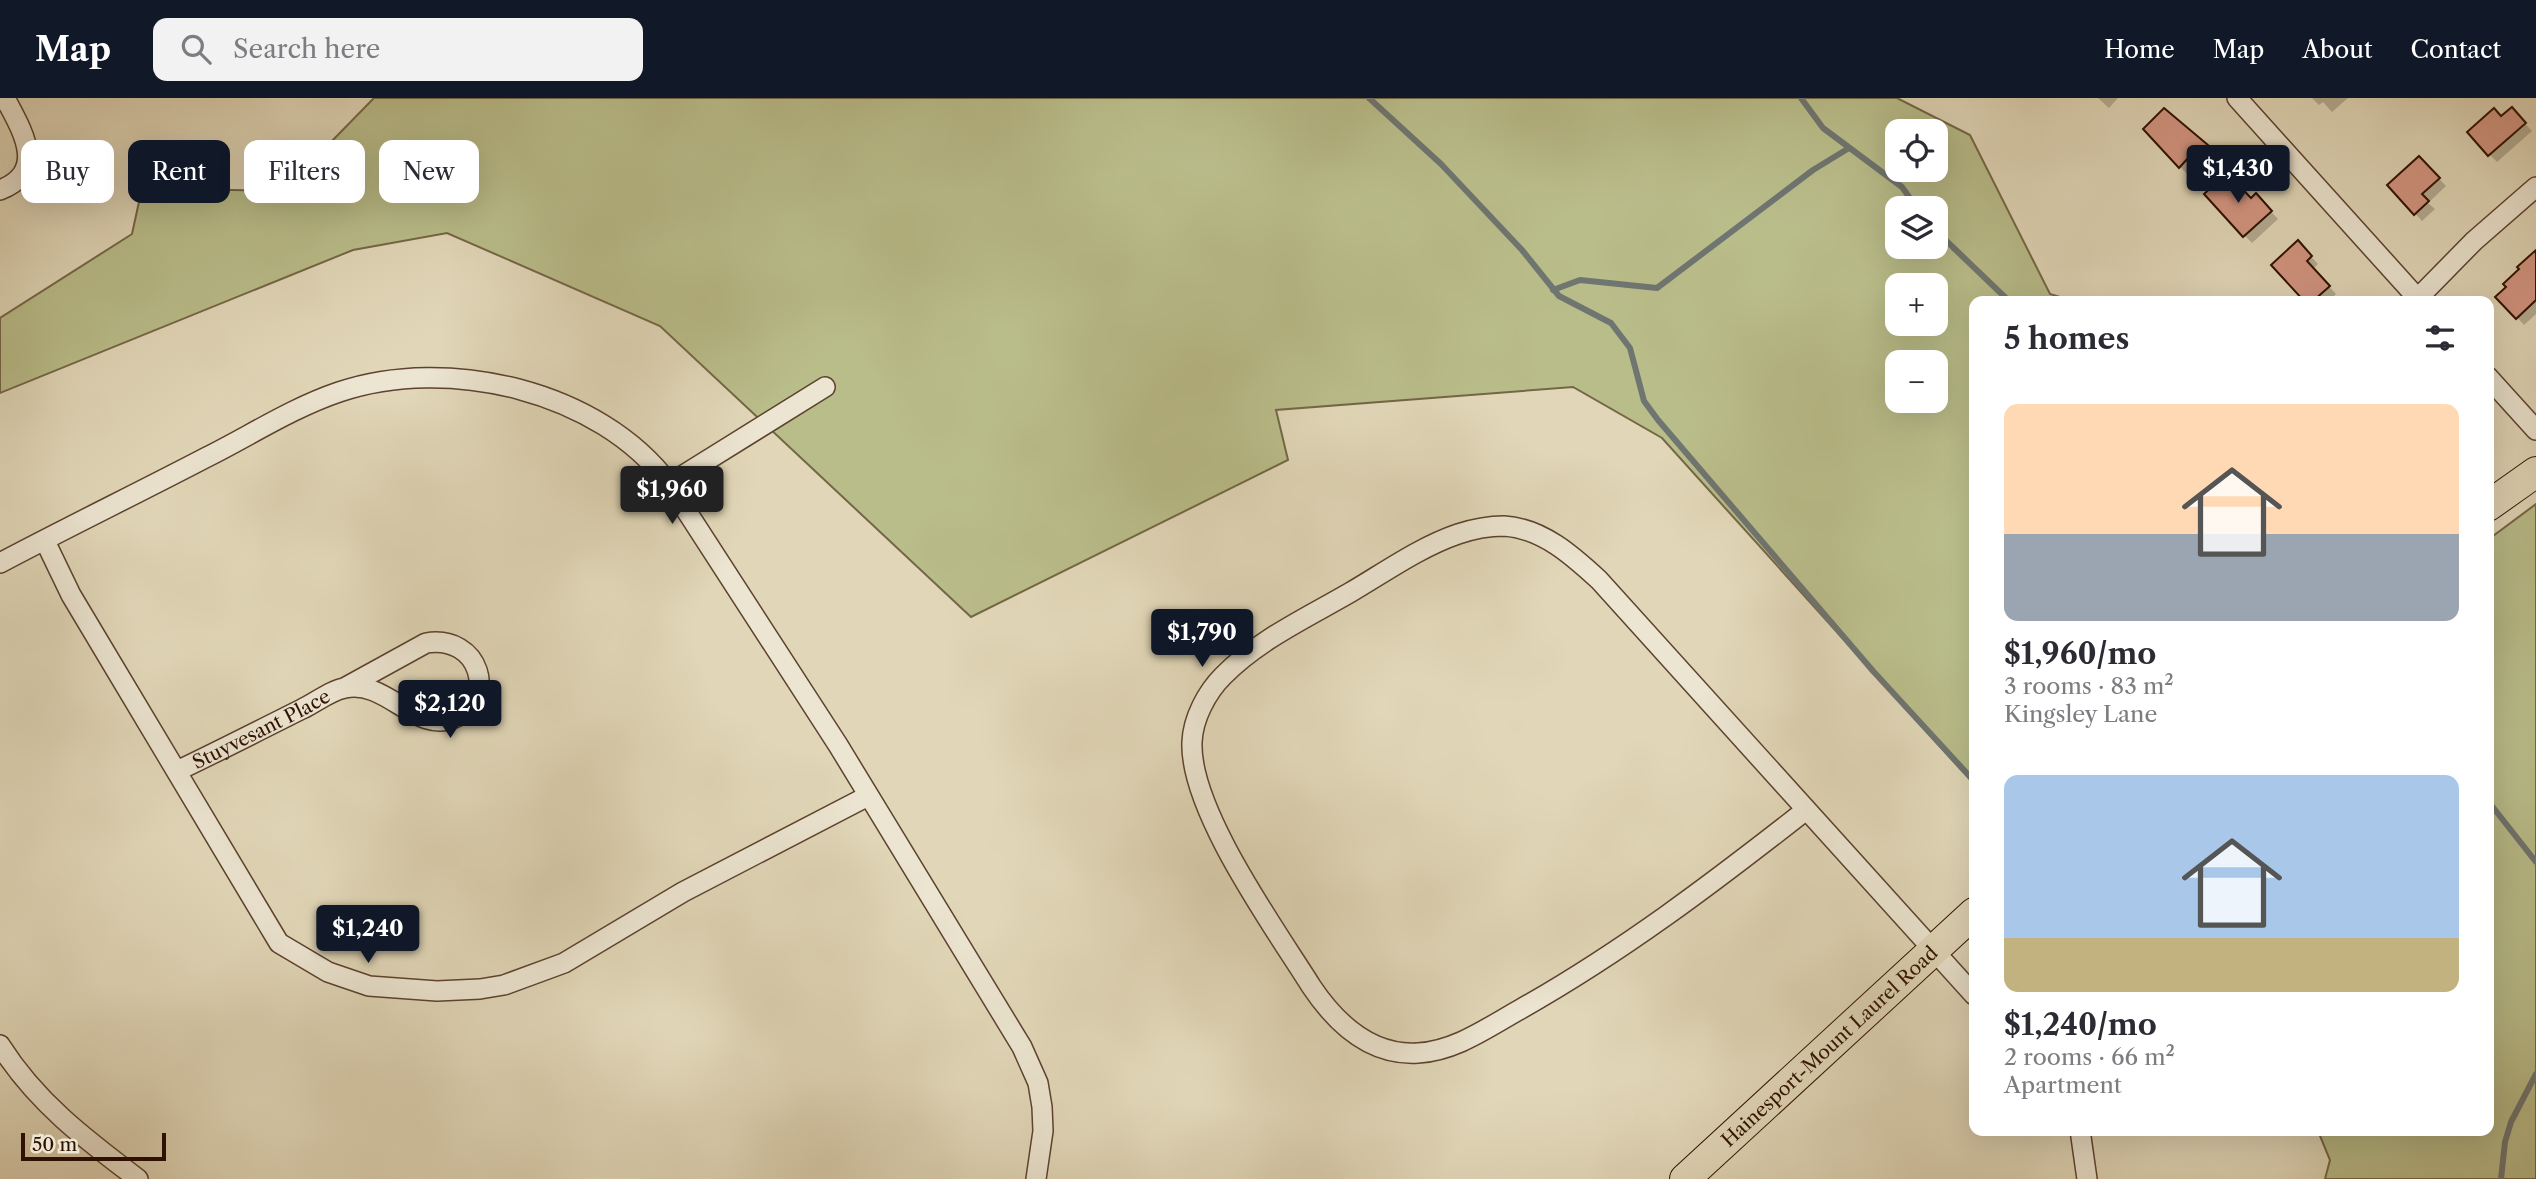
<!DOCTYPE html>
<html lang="en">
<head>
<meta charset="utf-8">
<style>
  :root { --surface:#fff; --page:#f2f2f3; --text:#2b2b33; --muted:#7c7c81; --accent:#111827 }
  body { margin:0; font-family:"Libre Caslon Text",serif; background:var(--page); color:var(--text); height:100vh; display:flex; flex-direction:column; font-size:26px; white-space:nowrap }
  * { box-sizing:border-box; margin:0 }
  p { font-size:23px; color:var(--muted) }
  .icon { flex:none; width:38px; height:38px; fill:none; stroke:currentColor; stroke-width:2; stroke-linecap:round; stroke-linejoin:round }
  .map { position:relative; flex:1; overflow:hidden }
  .sheet { position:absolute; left:1969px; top:198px; width:525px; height:840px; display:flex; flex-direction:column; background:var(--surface); border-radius:14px; box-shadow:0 7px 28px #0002 }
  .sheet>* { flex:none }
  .guide { position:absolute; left:21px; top:42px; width:665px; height:63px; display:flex; gap:14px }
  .buttons { position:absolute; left:1885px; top:21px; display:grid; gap:14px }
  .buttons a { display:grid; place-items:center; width:63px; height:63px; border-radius:14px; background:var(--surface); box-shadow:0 7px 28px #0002; font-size:35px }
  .scale { position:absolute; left:21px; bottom:18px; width:145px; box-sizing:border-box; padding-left:7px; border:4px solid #2f1101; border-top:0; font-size:19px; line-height:24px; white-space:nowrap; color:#2f1101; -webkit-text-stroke:5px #ece5d1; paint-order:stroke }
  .price { position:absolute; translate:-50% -60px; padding:0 16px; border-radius:7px; background:var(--accent); color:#fff; font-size:23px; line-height:46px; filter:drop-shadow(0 2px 4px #0008) }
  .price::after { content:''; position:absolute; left:50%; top:42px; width:21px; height:16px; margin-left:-10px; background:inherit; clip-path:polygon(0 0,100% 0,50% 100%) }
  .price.current { background:#222; color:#fff }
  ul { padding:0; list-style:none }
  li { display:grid; align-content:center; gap:14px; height:371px; padding:0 35px }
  li span { display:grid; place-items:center; height:217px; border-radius:14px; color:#555 }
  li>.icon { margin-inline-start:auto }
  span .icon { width:126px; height:126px; fill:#fffc; stroke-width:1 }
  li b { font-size:30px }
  h2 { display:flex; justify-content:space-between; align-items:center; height:84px; padding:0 35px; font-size:30px }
  .tag { padding:0 24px; border-radius:14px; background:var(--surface); box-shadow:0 7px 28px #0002; font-size:24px; line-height:63px }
  .tag.current { background:var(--accent); color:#fff }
  header { display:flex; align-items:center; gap:42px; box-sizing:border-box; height:98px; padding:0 35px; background:var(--accent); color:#fff }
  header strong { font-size:33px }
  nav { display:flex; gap:38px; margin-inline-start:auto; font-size:24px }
  .search { width:490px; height:63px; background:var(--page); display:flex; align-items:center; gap:18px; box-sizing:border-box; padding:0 24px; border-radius:14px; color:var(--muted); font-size:26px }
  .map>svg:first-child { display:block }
  .green { fill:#b9bd8a; stroke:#746746; stroke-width:2; fill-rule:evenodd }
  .shadow { fill:#0003 }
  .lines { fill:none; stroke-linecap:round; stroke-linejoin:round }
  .stream { stroke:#6f7570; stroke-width:6 }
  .building { fill:#d39682; stroke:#2f1101; stroke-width:2 }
  .street-casing { stroke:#5c422f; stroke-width:22 }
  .primary-casing { stroke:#2f1101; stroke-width:32 }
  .street { stroke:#ece5d1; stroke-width:19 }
  .primary { stroke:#e1d7b8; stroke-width:30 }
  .labels { text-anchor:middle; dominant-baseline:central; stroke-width:7; stroke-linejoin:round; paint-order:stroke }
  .street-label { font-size:19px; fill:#2f1101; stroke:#ece5d1 }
</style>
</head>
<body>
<header>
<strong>Map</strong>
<div class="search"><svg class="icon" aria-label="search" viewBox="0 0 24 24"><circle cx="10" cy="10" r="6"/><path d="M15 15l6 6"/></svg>Search here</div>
<nav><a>Home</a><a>Map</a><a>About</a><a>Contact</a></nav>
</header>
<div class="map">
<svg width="2536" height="1081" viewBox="0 0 2536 1081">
  <rect width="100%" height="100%" fill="#e1d7b8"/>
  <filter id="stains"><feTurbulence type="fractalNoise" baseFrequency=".00286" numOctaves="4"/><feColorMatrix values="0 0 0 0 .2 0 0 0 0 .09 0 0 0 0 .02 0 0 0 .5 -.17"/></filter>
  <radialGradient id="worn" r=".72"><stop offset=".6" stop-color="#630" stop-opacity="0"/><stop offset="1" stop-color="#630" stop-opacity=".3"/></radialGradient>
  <!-- green -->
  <g class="green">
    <path d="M374 0H1897L1970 37 2050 196 2073 203H1974V686L1662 340 1573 289 1276 312 1288 362 971 519 660 228 447 135 353 152 0 295V220L132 136 142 90 283 93ZM1897 33H1936V72H1897ZM1897 110H1936V149H1897ZM1897 187H1936V226H1897ZM1897 264H1936V303H1897Z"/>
    <path d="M2536 406V1081H2325L2330 1062 2318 1033 2488 1032 2489 441Z"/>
  </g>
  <!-- shadow -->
  <g class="shadow">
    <path d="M2098 0H2118L2109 10Z"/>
    <path d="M2312 0H2348L2332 14 2323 4 2319 7Z"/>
    <path d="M2519 19 2532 33 2497 64 2489 56 2502 20Z"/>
    <path d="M2178 26 2190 31 2214 55 2200 69 2197 66 2187 76 2145 31Z"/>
    <path d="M2419 60 2446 88 2428 105 2435 111 2422 123 2389 87Z"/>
    <path d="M2256 98 2278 121 2252 145 2244 137 2251 102Z"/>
    <path d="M2298 145 2318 166 2313 171 2336 196 2328 203H2306Z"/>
    <path d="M2536 154V216L2524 227 2498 199Z"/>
  </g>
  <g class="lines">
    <!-- stream -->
    <g class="stream">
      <path d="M1369 0 1441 66 1522 152 1559 198 1611 225 1630 250 1644 303 1658 322 1873 573 1974 683"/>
      <path d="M1801 0 1823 30 1902 89 1917 110"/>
      <path d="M1936 133 2009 203"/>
      <path d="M1553 192 1580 182 1657 190 1813 72 1849 50"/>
      <path d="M2488 703 2536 764"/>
      <path d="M2501 1081 2505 1044 2511 1024 2536 976"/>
    </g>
  </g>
  <!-- building -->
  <g class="building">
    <path d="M2512 9 2526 25 2488 58 2467 34 2494 10 2501 18Z"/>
    <path d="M2164 10 2208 47 2192 63 2188 60 2179 70 2143 31Z"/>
    <path d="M2419 58 2440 80 2422 96 2429 103 2414 117 2387 87Z"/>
    <path d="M2227 75 2251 100 2256 95 2272 113 2243 139 2204 96Z"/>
    <path d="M2298 142 2312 158 2307 163 2330 188 2313 203H2304L2271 167Z"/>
    <path d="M2536 152V202L2516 221 2495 199 2506 189 2503 186 2519 171 2517 169Z"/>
  </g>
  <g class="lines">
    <defs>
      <g id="street">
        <path d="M2237 0 2420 203"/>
        <path d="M0 92C49 73 21 31 5 0"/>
        <path d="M2418 200 2474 143 2536 89"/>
        <path d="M2488 279 2536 332"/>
        <path d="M669 386 825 289"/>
        <path d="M45 443 71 497 279 845 328 874 369 888 437 893 480 891 504 887 564 865 683 794 868 698"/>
        <path d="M0 465C68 429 138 395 207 359 251 337 292 310 339 294 448 257 600 293 669 386L838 647 1022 949 1038 985 1042 1009 1043 1033 1036 1081"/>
        <path id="s1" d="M177 673C219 653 260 632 302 611 315 605 331 592 345 590 387 581 415 636 454 620 499 602 480 536 426 545L346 589"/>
        <path d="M1806 712C1713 785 1622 854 1519 912 1487 930 1455 953 1418 955 1370 958 1335 924 1311 888 1274 829 1189 711 1192 644 1193 620 1207 594 1223 578 1258 542 1308 519 1351 494 1385 474 1420 449 1458 436 1473 431 1488 428 1504 428 1542 430 1573 458 1599 482L1974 897"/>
        <path d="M0 947C36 1004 85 1041 138 1081"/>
        <path d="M2080 1032 2087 1081"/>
      </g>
      <g id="primary">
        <path d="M2488 408 2536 374"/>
        <path id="s2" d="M1685 1081 1974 815"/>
      </g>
    </defs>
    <!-- street casing -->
    <use href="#street" class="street-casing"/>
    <!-- primary casing -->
    <use href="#primary" class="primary-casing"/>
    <!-- street -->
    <use href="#street" class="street"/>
    <!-- primary -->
    <use href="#primary" class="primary"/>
  </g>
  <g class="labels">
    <!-- street labels -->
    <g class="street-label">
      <text stroke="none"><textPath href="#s1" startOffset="94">Stuyvesant Place</textPath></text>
      <text stroke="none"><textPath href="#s2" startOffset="196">Hainesport-Mount Laurel Road</textPath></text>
    </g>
  </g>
  <rect width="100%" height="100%" filter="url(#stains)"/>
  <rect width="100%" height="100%" fill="url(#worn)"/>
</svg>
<div class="buttons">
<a><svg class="icon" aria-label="locate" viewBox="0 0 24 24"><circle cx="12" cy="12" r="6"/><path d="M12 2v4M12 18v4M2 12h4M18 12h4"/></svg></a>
<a><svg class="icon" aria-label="layers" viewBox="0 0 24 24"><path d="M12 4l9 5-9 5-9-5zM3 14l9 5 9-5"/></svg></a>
<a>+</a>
<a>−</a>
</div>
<div class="scale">50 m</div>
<b class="price" style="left:2238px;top:107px">$1,430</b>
<b class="price current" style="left:672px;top:428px">$1,960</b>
<b class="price" style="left:1202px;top:571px">$1,790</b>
<b class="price" style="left:450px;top:642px">$2,120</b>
<b class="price" style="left:368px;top:867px">$1,240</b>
<div class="guide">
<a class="tag">Buy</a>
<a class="tag current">Rent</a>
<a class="tag">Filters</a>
<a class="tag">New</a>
</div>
<section class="sheet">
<h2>5 homes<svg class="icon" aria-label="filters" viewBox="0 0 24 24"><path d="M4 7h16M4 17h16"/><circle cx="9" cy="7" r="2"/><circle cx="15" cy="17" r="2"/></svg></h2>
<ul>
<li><span style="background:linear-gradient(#ffd9b3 60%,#9aa5b1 0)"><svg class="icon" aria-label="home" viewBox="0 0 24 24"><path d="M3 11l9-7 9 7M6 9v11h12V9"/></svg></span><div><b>$1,960/mo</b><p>3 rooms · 83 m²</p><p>Kingsley Lane</p></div></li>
<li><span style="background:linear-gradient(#a9c7e8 75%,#c2b280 0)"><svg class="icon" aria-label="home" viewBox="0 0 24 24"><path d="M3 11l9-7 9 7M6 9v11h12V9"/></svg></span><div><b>$1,240/mo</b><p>2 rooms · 66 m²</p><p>Apartment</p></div></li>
</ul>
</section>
</div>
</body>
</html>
